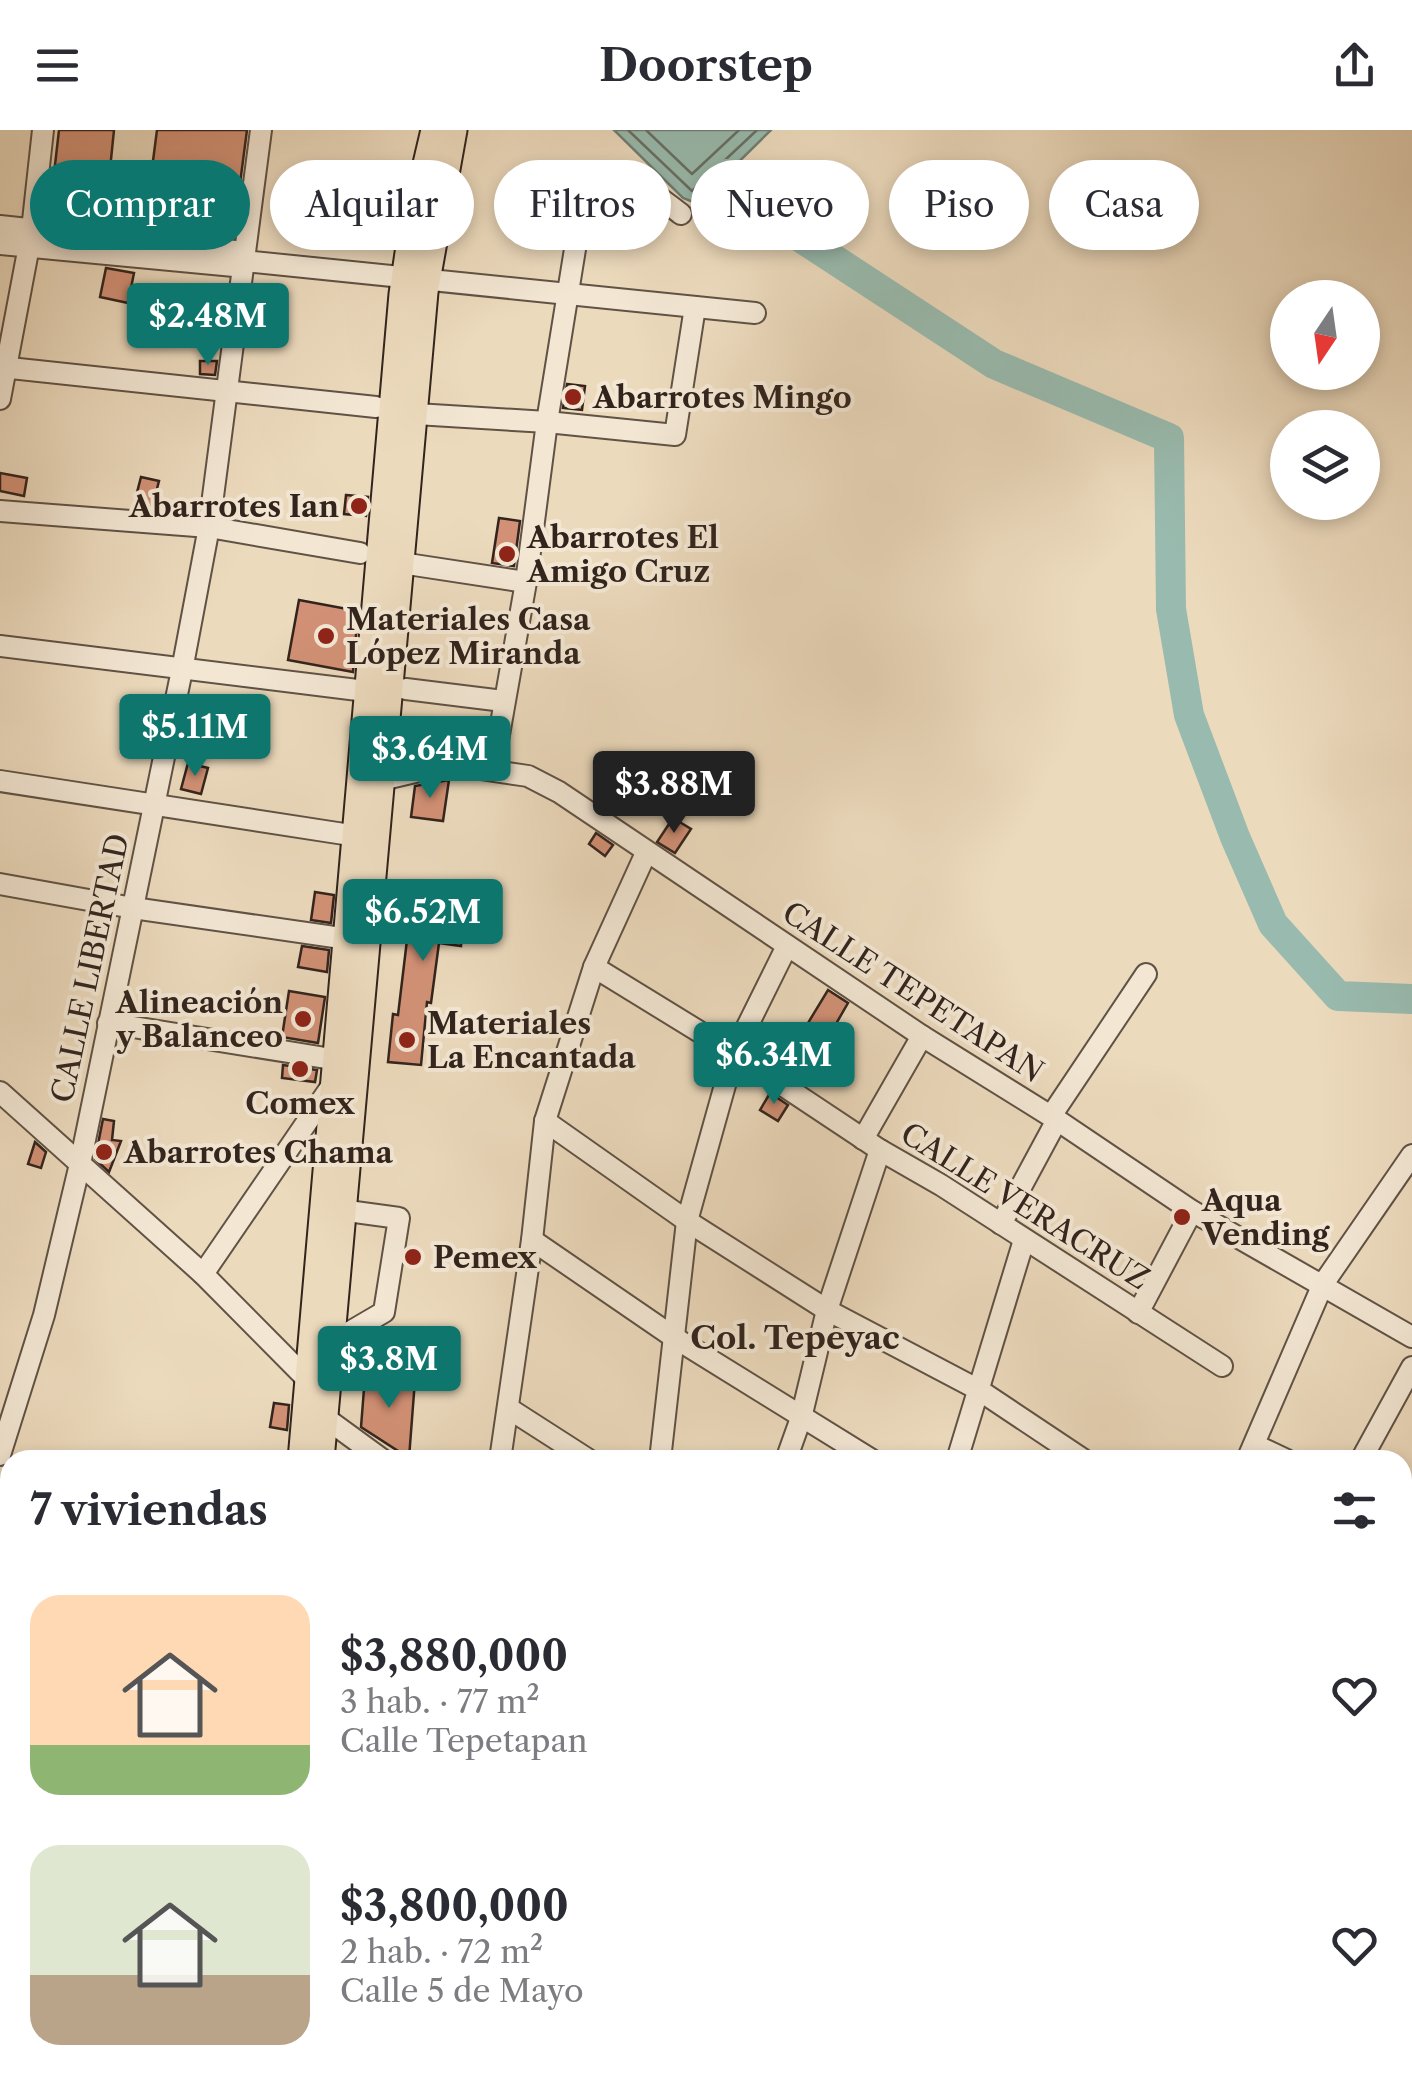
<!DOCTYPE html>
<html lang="es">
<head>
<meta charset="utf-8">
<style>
  :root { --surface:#fff; --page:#f2f2f3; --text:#2b2b33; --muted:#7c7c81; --accent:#0f766e }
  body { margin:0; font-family:"Libre Caslon Text",serif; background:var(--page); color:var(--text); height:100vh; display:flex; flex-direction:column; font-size:38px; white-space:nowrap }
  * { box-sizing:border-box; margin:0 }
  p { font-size:32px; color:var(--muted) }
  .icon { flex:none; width:55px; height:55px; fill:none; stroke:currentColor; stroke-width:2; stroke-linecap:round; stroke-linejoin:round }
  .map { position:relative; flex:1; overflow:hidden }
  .drawer { position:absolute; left:0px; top:1320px; width:1412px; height:642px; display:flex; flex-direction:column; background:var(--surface); border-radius:30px 30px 0 0; box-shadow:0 5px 15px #0003 }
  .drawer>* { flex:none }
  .guide { position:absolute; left:30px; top:30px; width:1352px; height:90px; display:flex; gap:20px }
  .needle { width:65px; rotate:193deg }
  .fabs { position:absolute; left:1270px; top:150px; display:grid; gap:20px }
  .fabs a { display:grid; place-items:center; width:110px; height:110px; border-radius:50%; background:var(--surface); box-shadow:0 5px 15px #0003; font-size:50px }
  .price { position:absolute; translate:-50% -85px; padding:0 22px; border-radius:10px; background:var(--accent); color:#fff; font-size:32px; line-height:65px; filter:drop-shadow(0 2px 5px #0008) }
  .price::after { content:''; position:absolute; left:50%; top:60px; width:30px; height:22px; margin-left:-15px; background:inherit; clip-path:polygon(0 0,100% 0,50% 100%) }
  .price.active { background:#222; color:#fff }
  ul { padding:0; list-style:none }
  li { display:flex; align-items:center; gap:30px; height:250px; padding:0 30px }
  li span { display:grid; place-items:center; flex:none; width:280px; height:200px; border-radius:30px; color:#555 }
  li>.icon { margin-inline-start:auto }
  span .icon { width:120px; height:120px; fill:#fffc; stroke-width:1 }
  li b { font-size:42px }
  h2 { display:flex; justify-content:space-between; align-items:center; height:120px; padding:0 30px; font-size:42px }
  .chip { padding:0 35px; border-radius:45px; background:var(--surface); box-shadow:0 5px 15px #0003; font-size:35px; line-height:90px }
  .chip.active { background:var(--accent); color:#fff }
  header { display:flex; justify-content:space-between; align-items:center; height:130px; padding:0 30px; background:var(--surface); font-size:45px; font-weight:700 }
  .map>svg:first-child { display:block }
  .green { fill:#bcbe8e; stroke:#777156; stroke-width:2.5 }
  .water { fill:#99bbaf; stroke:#707f75; stroke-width:2.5 }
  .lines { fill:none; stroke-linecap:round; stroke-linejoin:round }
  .shore { stroke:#667066; stroke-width:2.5 }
  .river { stroke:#99bbaf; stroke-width:30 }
  .building { fill:#d29176; stroke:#32241d; stroke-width:2.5 }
  .minor-casing { stroke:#605245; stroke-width:24 }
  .major-casing { stroke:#32241d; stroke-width:29 }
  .minor { stroke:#f3e7d4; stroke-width:20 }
  .major { stroke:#ecdabd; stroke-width:25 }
  .poi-dot { fill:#8f2418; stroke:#f3e7d4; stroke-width:4 }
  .labels { text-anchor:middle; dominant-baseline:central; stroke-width:8; stroke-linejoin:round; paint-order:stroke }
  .poi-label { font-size:30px; font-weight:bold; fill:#32241d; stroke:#f3e7d4; text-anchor:start }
  .street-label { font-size:30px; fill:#32241d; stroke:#f3e7d4 }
  .neighbourhood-label { font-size:32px; font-weight:bold; fill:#32241d; stroke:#f3e7d4 }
</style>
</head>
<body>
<header><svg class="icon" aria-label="menu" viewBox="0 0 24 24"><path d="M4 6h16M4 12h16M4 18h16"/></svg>Doorstep<svg class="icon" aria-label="share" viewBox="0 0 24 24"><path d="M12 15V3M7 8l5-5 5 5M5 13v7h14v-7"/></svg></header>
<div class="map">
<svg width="1412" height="1962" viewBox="0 0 1412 1962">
  <rect width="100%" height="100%" fill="#ecdabd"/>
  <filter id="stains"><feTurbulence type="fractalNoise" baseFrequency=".002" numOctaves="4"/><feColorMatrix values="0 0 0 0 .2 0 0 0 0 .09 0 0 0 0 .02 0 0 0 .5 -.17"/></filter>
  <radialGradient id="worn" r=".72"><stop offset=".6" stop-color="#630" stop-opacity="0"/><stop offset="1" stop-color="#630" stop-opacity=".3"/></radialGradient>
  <!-- green -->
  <path class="green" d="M937 1953H1227L1222 1962H957Z"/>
  <!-- water -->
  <path class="water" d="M614 0H771L702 68 693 72 683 68Z"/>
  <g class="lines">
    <!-- shore -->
    <g class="shore">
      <path d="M628 0 692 61 757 0"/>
      <path d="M646 0 692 44 739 0"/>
    </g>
    <!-- river -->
    <path class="river" d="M726 44 780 94 994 234 1169 308 1171 479 1189 585 1235 707 1273 794 1338 866 1412 869"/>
  </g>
  <!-- building -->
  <g class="building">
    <path d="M59 0H114L109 49 150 54 157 0H247L233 107 145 98 146 82 106 77 104 93 49 87Z"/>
    <path d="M106 138 134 143 128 173 100 167Z"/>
    <path d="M200 231H217L215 245 200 244Z"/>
    <path d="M567 254 585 256 582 280 563 278Z"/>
    <path d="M0 343 27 348 24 366 0 361Z"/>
    <path d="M141 347 159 351 152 378 134 374Z"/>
    <path d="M346 365 368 367 366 386 344 384Z"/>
    <path d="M499 388 520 391 514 436 492 433Z"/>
    <path d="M299 470 358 481 353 542 288 530Z"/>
    <path d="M188 633 208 638 201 664 181 659Z"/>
    <path d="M449 650 443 691 411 687 415 656Z"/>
    <path d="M673 688 691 699 675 723 657 712Z"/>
    <path d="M596 703 613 715 605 726 589 714Z"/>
    <path d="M407 757 466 762 461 816 439 813 431 873 427 872 421 935 388 932 393 884 398 885 407 810H402Z"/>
    <path d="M315 762 334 765 331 793 311 790Z"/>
    <path d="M302 816 329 820 327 842 298 837Z"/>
    <path d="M828 860 848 873 829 906 808 893Z"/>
    <path d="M289 861 325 867 318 913 282 907Z"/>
    <path d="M283 935 317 940 315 952 282 948Z"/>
    <path d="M770 963 788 975 778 991 760 980Z"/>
    <path d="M103 989 114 991 112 1010 121 1011 109 1042 95 1029Z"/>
    <path d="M35 1012 46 1022 41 1038 28 1034Z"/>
    <path d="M365 1246 415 1250 409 1328 361 1297Z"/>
    <path d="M274 1273 289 1275 287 1300 270 1297Z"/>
  </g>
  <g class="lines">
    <defs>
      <g id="minor">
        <path d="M0 96 235 121 244 131"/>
        <path d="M0 114 234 136 244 131 755 183"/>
        <path d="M0 237 376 277"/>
        <path d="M0 269 32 100 43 0"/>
        <path d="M416 284 547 292 675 305 695 177"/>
        <path d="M0 381 209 397 360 423"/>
        <path d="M401 433 526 452"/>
        <path d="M0 516 382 563"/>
        <path d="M406 559 503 571"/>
        <path d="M371 615 447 634 528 646 559 662 922 906 1057 990 1192 1081 1412 1207"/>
        <path d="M493 639 526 452 547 292 587 45C622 37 655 64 681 84"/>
        <path d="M371 649 381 650 445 635"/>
        <path d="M0 651 357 706"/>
        <path d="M0 754 133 778 348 809"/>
        <path d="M594 837 734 923 880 1020 941 1055 1222 1236"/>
        <path d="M108 893 338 930"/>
        <path d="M0 962 203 1144 308 1250"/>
        <path d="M1051 986 1146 844"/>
        <path d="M545 991 687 1091 827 1180 979 1260 1084 1330"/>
        <path d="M863 1009 922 906"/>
        <path d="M1001 1094 1057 990"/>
        <path d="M532 1110 675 1208 872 1330"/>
        <path d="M203 1144 335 951"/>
        <path d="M1138 1183 1192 1081"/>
        <path d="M324 1213H331L384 1182 399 1088 333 1079"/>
        <path d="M508 1278 589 1330"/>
        <path d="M324 1287 383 1330"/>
        <path d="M1255 1315 1287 1330"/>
        <path d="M0 1325 44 1185 80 1034 182 540 209 397 261 0"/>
        <path d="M500 1330 532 1110 545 991 594 837 646 723"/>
        <path d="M660 1330 687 1091 734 923 787 816"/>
        <path d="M786 1330 801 1288 827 1180 880 1020"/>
        <path d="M957 1330 1024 1110"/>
        <path d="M1247 1330 1323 1154 1412 1025"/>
        <path d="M1361 1330 1412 1237"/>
        <path d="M1402 1471 1412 1451"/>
        <path d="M1402 1610 1412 1616"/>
        <path d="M0 1637 10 1623"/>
        <path d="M0 1872 10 1857"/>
        <path d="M1402 1877 1412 1860"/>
        <path d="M1387 1952 1403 1962"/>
        <path d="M236 1962 242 1952"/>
        <path d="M425 1962 426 1952"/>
        <path d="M1352 1962 1358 1952"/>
      </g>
      <g id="major">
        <path d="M301 1330 402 164 413 89 434 0"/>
        <path d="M321 1330 425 162 454 0"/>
        <path d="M262 1952 263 1962"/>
        <path d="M282 1952 283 1962"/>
      </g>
    </defs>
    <!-- minor casing -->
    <use href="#minor" class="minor-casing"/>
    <!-- major casing -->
    <use href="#major" class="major-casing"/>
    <!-- minor -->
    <use href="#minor" class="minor"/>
    <!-- major -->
    <use href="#major" class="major"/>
  </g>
  <!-- markers -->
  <g class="poi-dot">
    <circle cx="573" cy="267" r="10"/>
    <circle cx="359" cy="376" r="10"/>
    <circle cx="507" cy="424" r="10"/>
    <circle cx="326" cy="506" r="10"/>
    <circle cx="303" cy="889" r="10"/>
    <circle cx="407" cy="910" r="10"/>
    <circle cx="300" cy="939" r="10"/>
    <circle cx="104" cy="1022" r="10"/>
    <circle cx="1182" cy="1087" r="10"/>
    <circle cx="413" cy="1127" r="10"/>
  </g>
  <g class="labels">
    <!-- poi labels -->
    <g class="poi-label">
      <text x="593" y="267">Abarrotes Mingo</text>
      <text x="339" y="376" text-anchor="end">Abarrotes Ian</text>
      <text x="527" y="407">Abarrotes El<tspan x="527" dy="34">Amigo Cruz</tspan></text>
      <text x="346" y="489">Materiales Casa<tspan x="346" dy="34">López Miranda</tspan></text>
      <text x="283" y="872" text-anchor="end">Alineación<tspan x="283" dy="34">y Balanceo</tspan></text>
      <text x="427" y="893">Materiales<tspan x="427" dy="34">La Encantada</tspan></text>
      <text x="300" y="973" text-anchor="middle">Comex</text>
      <text x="124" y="1022">Abarrotes Chama</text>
      <text x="1202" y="1070">Aqua<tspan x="1202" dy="34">Vending</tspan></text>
      <text x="433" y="1127">Pemex</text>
    </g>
    <!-- street labels -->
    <g class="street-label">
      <text transform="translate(90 838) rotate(-78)">CALLE LIBERTAD</text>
      <text transform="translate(913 862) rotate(33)">CALLE TEPETAPAN</text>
      <text transform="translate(1025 1076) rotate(32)">CALLE VERACRUZ</text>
    </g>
    <!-- neighbourhood labels -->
    <g class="neighbourhood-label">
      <text x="795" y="1207">Col. Tepeyac</text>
    </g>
  </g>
  <rect width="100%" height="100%" filter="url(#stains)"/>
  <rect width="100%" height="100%" fill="url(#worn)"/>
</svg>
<div class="fabs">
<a><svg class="needle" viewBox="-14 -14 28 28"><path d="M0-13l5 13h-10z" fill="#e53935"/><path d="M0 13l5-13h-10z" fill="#7c7c81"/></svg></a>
<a><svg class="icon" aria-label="layers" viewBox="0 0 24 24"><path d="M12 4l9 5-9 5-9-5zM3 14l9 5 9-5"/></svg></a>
</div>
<b class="price" style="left:208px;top:238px">$2.48M</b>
<b class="price" style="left:195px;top:649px">$5.11M</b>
<b class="price" style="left:430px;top:671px">$3.64M</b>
<b class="price active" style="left:674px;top:706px">$3.88M</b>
<b class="price" style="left:423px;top:834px">$6.52M</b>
<b class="price" style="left:774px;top:977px">$6.34M</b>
<b class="price" style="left:389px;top:1281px">$3.8M</b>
<div class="guide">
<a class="chip active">Comprar</a>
<a class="chip">Alquilar</a>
<a class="chip">Filtros</a>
<a class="chip">Nuevo</a>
<a class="chip">Piso</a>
<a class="chip">Casa</a>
</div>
<section class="drawer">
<h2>7 viviendas<svg class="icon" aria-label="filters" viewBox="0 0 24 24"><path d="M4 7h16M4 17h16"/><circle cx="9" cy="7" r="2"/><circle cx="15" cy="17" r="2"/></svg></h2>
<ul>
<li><span style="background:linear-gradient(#ffd9b3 75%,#8fb573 0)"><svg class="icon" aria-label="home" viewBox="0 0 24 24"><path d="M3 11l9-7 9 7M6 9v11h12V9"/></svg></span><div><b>$3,880,000</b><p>3 hab. · 77 m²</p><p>Calle Tepetapan</p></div><svg class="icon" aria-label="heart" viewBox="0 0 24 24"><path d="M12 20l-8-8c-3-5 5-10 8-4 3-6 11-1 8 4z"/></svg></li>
<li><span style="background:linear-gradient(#dfe7d0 65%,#b9a48a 0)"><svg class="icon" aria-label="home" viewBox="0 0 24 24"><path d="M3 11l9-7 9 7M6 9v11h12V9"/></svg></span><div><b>$3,800,000</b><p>2 hab. · 72 m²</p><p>Calle 5 de Mayo</p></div><svg class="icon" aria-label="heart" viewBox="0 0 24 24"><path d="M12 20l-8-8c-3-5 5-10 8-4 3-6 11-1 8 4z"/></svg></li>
</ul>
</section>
</div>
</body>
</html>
